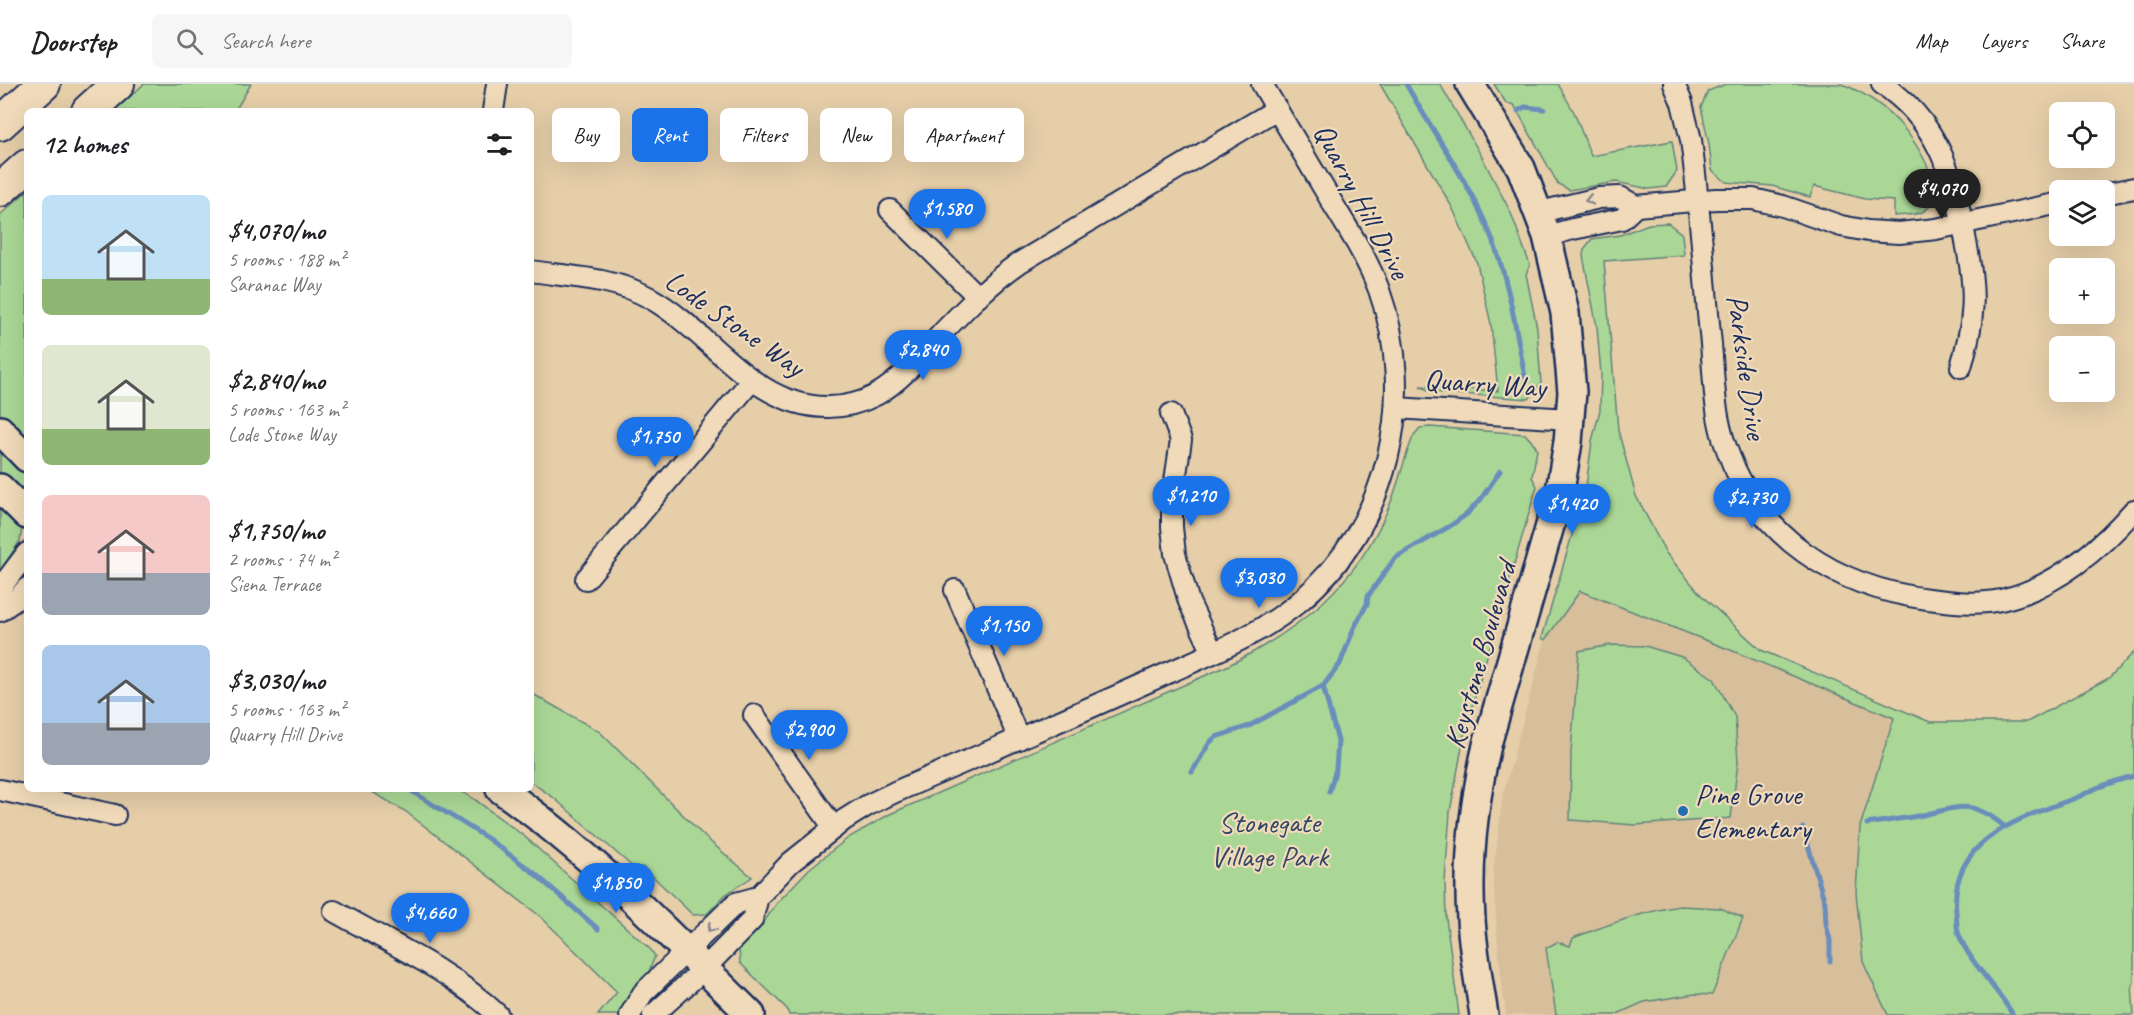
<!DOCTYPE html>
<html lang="en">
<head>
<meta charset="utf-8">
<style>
  :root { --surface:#fff; --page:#f6f6f6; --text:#202124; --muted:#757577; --line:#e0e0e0; --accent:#1a73e8 }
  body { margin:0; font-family:Caveat,sans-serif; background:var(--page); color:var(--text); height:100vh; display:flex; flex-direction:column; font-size:22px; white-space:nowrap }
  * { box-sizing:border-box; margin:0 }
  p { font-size:20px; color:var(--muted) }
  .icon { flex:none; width:33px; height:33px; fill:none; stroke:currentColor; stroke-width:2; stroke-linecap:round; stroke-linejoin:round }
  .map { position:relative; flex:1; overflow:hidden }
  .sheet { position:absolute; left:24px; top:24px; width:510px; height:684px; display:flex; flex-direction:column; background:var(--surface); border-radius:9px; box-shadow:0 6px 24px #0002 }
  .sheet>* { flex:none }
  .guide { position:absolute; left:552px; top:24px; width:570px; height:54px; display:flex; gap:12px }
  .tools { position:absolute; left:2049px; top:18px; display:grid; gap:12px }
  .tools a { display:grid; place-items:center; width:66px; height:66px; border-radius:9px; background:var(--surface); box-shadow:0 6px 24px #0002; font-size:30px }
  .price { position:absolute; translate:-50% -51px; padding:0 14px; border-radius:21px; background:var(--accent); color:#fff; font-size:20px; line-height:39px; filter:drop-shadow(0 2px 3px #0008) }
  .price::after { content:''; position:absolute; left:50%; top:36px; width:18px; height:14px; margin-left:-9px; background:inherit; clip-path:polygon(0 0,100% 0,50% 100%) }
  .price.selected { background:#222; color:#fff }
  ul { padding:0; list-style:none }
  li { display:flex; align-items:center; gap:18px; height:150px; padding:0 18px }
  li span { display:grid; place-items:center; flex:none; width:168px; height:120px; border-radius:9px; color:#555 }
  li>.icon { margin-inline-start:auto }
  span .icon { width:72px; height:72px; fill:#fffc; stroke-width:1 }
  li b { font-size:26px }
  h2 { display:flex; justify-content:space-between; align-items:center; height:72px; padding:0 18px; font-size:26px }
  .pill { padding:0 21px; border-radius:9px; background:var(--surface); box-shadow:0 6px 24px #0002; font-size:21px; line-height:54px }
  .pill.selected { background:var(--accent); color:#fff }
  header { display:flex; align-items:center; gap:36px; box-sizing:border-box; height:84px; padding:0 30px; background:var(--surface); border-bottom:2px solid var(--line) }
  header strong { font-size:28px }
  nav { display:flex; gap:33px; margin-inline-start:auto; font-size:21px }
  .search { width:420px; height:54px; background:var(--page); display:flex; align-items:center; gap:15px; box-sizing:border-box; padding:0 21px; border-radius:9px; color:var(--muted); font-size:22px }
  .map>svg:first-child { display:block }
  .built { fill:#d7bf9c }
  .green { fill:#aad796; stroke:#62837a; stroke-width:1.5 }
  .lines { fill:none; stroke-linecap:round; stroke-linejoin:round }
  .stream { stroke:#6a8dbb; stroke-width:5 }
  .street-casing { stroke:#1b2f5e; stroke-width:24 }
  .secondary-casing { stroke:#1b2f5e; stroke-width:32 }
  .primary-casing { stroke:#1b2f5e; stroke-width:36 }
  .street { stroke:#f0dab9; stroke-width:20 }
  .secondary { stroke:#f0dab9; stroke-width:27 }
  .primary { stroke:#f0dab9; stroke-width:32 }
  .oneway { stroke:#86848c }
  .poi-dot { fill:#1f6fb2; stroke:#f0dab9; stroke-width:2 }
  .labels { text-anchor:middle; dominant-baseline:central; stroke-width:4.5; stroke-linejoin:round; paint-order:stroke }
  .street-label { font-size:30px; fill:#1b2f5e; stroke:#f0dab9 }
  .poi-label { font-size:30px; fill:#1b2f5e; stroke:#f0dab9; text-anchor:start }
  .park-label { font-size:30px; fill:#304866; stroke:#f0dab9 }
</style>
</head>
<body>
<header>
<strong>Doorstep</strong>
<div class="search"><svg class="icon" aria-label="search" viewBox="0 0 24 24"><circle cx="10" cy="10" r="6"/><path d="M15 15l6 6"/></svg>Search here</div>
<nav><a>Map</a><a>Layers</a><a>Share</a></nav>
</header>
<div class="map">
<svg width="2134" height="931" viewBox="0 0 2134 931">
  <rect width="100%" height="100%" fill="#e6cea9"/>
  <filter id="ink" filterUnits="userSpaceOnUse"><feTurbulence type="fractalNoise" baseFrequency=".0167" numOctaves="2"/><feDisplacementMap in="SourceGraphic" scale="12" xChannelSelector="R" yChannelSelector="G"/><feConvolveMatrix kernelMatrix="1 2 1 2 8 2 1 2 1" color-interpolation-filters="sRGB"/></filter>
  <g filter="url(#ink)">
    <!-- built -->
    <path class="built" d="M1579 507 1733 567 1895 634 1860 743 1863 878 1888 931H1506L1499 875 1493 791 1503 711 1545 556Z"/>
    <!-- green -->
    <g class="green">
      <path d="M144 0H251L235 27H114Z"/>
      <path d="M1380 0H1440L1482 73 1511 129 1530 181 1526 190 1537 244 1541 299 1529 315 1432 308 1420 302 1498 307 1491 240 1477 179 1452 123Z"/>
      <path d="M1494 0H1558L1574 28 1591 72 1672 57 1677 87 1666 103 1649 105 1616 98 1569 106 1558 100 1514 21 1506 19Z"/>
      <path d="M1726 0H1842C1892 19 1924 61 1938 111 1923 134 1919 129 1894 132V117L1865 115 1814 102 1810 113 1772 102 1726 98 1712 86 1709 60 1701 23 1708 7Z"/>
      <path d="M27 107V361L0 331V131Z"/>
      <path d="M1668 139 1682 150 1684 171 1604 177 1618 346 1636 412 1666 469 1701 511 1761 566 1930 638H2027L2109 594 2134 568V898L2132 901 2134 931H1888L1863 878 1856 809 1860 743 1894 634 1733 567 1580 507 1545 556 1542 554 1586 403 1592 357 1600 326 1601 290 1597 243 1583 172 1584 165 1592 155 1620 151 1649 140Z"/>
      <path d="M1430 343 1525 350 1535 361 1537 366 1532 393 1537 402 1465 647 1450 728 1445 797 1446 834 1459 931H789L787 925 740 879 739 864 759 845 777 819 809 785 848 754 890 730 1227 582C1299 546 1356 501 1388 425 1399 401 1403 375 1414 351L1420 344Z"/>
      <path d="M0 362 27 388V424L0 395Z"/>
      <path d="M0 421 22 444 20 457 0 487Z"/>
      <path d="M1611 561 1645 562 1682 573 1714 595 1735 633 1738 678 1731 734 1635 741 1570 736 1571 667 1579 567Z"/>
      <path d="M531 609 600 648 706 754 752 793 725 811 707 830 693 831 643 783 634 784 554 714 531 698Z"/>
      <path d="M367 705H457L474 715 524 752 650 865 655 872 648 890 637 900 618 931H598L617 908 541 833 405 727Z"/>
      <path d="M1680 822 1720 824 1743 834 1712 911 1695 910 1644 918 1615 931H1556L1546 864 1557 858 1570 862 1573 854C1610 840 1641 828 1680 822Z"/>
    </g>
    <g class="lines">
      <!-- stream -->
      <g class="stream">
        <path d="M1406 0C1434 50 1469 98 1491 152 1509 197 1516 246 1525 293"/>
        <path d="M1518 27 1525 23 1544 25"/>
        <path d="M1323 602 1338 657 1336 685 1329 708"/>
        <path d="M1192 688 1210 658 1216 653 1249 642 1323 602 1340 580 1354 544 1367 520 1368 512 1395 474 1450 442 1467 430 1481 415 1500 387"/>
        <path d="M408 705 487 754 533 788 598 845"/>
        <path d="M1867 740C1884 737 1901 735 1918 732 1958 724 1970 713 2005 743"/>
        <path d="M1803 744 1825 819 1826 840 1830 856V877"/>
        <path d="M2013 931C1997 903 1971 881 1959 851 1956 844 1957 835 1956 828 1949 757 2015 736 2070 716 2080 713 2089 707 2099 703 2110 699 2122 695 2134 692"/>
      </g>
      <defs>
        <g id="street">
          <path d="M1674 0 1682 19 1691 56C1700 124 1704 192 1711 260 1714 294 1714 330 1726 363 1758 454 1836 503 1928 515 1952 518 1977 521 2001 516 2054 504 2099 466 2134 426"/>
          <path d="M1882 0C1936 36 1952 87 1964 147 1969 174 1975 202 1972 229 1971 247 1966 265 1961 283"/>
          <path d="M493 27 497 0"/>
          <path d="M2104 110 2134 104"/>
          <path d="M890 126 978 213"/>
          <path d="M1540 128 1599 114 1620 113 1636 122 1716 115H1753L1783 122 1841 142 1868 147 1899 149 1936 145 2060 119"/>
          <path d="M1547 152 1573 145 1622 135 1636 122"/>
          <path d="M531 187C570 193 615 194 650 214 710 247 753 324 828 323 844 323 861 319 876 311 902 296 922 271 942 249 966 224 990 199 1019 179L1277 25"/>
          <path d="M1396 324 1570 335"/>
          <path d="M1171 330 1181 356 1172 418V443L1175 470 1189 518 1213 569"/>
          <path d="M586 495 752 296"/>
          <path d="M955 506 1019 655"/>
          <path d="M0 510 2 502 27 469"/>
          <path d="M0 527 18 514 27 504"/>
          <path d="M754 631 834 744"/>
          <path d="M0 706 115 731"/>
          <path d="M334 827C390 859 451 887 498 931"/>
          <path d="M630 931 643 909 736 819 758 813"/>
          <path d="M653 931 704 885 752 836 758 813 790 779 844 736 868 721 895 708C980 671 1066 635 1150 597 1202 573 1257 554 1300 517 1389 442 1418 314 1379 206 1368 176 1350 148 1333 120 1309 80 1286 40 1262 0"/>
        </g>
        <g id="secondary">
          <path d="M1470 0 1521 84 1547 152 1565 229 1572 308 1568 358 1560 407 1488 657C1474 716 1467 774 1471 835 1473 867 1479 899 1484 931"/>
          <path d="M0 346 27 374"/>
          <path d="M0 404 27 431"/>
          <path d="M500 705C593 770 671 852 751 931"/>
        </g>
        <g id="primary">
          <path d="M88 27 118 0"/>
          <path d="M0 40 44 0"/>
          <path d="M0 106 27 82"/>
        </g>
      </defs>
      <!-- street casing -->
      <use href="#street" class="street-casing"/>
      <!-- secondary casing -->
      <use href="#secondary" class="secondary-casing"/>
      <!-- primary casing -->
      <use href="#primary" class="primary-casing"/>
      <!-- street -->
      <use href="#street" class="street"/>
      <!-- secondary -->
      <use href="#secondary" class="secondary"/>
      <!-- primary -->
      <use href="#primary" class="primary"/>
    </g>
    <!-- one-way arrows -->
    <defs><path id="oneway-chevron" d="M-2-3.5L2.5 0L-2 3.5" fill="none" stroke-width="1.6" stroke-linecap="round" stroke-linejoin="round" transform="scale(1.5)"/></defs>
    <g class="oneway">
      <use href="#oneway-chevron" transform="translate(1589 116) rotate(168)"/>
      <use href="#oneway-chevron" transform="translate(711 844) rotate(135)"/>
    </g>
  </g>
  <!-- markers -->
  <circle class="poi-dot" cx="1683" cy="727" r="6"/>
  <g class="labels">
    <!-- street labels -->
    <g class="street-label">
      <text transform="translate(1362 117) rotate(62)">Quarry Hill Drive</text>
      <text transform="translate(735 239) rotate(35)">Lode Stone Way</text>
      <text transform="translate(1747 283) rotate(82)">Parkside Drive</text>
      <text transform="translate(1485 299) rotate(4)">Quarry Way</text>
      <text transform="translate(1480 571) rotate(-74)">Keystone Boulevard</text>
    </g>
    <!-- poi labels -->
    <g class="poi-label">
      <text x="1695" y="710">Pine Grove<tspan x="1695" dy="34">Elementary</tspan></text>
    </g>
    <!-- park labels -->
    <g class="park-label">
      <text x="1269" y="738">Stonegate<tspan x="1269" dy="34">Village Park</tspan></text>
    </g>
  </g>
</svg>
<div class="tools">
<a><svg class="icon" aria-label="locate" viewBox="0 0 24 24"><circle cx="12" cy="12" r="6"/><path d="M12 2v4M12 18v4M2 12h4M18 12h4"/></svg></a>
<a><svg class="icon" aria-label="layers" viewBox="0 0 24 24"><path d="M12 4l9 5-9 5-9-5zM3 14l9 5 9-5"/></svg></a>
<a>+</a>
<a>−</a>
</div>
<b class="price selected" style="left:1942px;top:136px">$4,070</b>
<b class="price" style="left:947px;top:156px">$1,580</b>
<b class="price" style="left:923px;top:297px">$2,840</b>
<b class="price" style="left:655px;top:384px">$1,750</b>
<b class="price" style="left:1191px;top:443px">$1,210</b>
<b class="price" style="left:1752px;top:445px">$2,730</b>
<b class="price" style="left:1572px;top:451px">$1,420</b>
<b class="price" style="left:1259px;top:525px">$3,030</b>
<b class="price" style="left:1004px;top:573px">$1,150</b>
<b class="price" style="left:809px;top:677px">$2,900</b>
<b class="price" style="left:616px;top:830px">$1,850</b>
<b class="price" style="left:430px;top:860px">$4,660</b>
<div class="guide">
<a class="pill">Buy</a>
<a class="pill selected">Rent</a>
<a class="pill">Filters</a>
<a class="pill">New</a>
<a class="pill">Apartment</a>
</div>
<section class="sheet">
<h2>12 homes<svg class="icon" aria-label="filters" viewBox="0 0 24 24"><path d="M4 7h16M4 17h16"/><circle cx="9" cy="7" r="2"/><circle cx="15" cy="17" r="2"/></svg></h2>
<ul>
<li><span style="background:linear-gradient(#bfe0f5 70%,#8fb573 0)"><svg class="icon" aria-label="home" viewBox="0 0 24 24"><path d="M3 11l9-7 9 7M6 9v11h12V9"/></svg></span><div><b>$4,070/mo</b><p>5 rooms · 188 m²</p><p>Saranac Way</p></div></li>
<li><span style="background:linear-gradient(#dfe7d0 70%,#8fb573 0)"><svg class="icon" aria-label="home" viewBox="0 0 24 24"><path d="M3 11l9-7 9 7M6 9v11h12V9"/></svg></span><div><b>$2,840/mo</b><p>5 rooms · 163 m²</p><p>Lode Stone Way</p></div></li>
<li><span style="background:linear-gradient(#f6c9c9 65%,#9aa5b1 0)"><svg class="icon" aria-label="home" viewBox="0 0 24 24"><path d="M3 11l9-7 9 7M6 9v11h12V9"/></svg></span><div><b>$1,750/mo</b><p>2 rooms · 74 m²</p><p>Siena Terrace</p></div></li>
<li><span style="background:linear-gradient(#a9c7e8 65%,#9aa5b1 0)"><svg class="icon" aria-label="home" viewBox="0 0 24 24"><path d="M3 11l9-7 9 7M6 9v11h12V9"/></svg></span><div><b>$3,030/mo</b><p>5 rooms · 163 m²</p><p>Quarry Hill Drive</p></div></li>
</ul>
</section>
</div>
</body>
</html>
